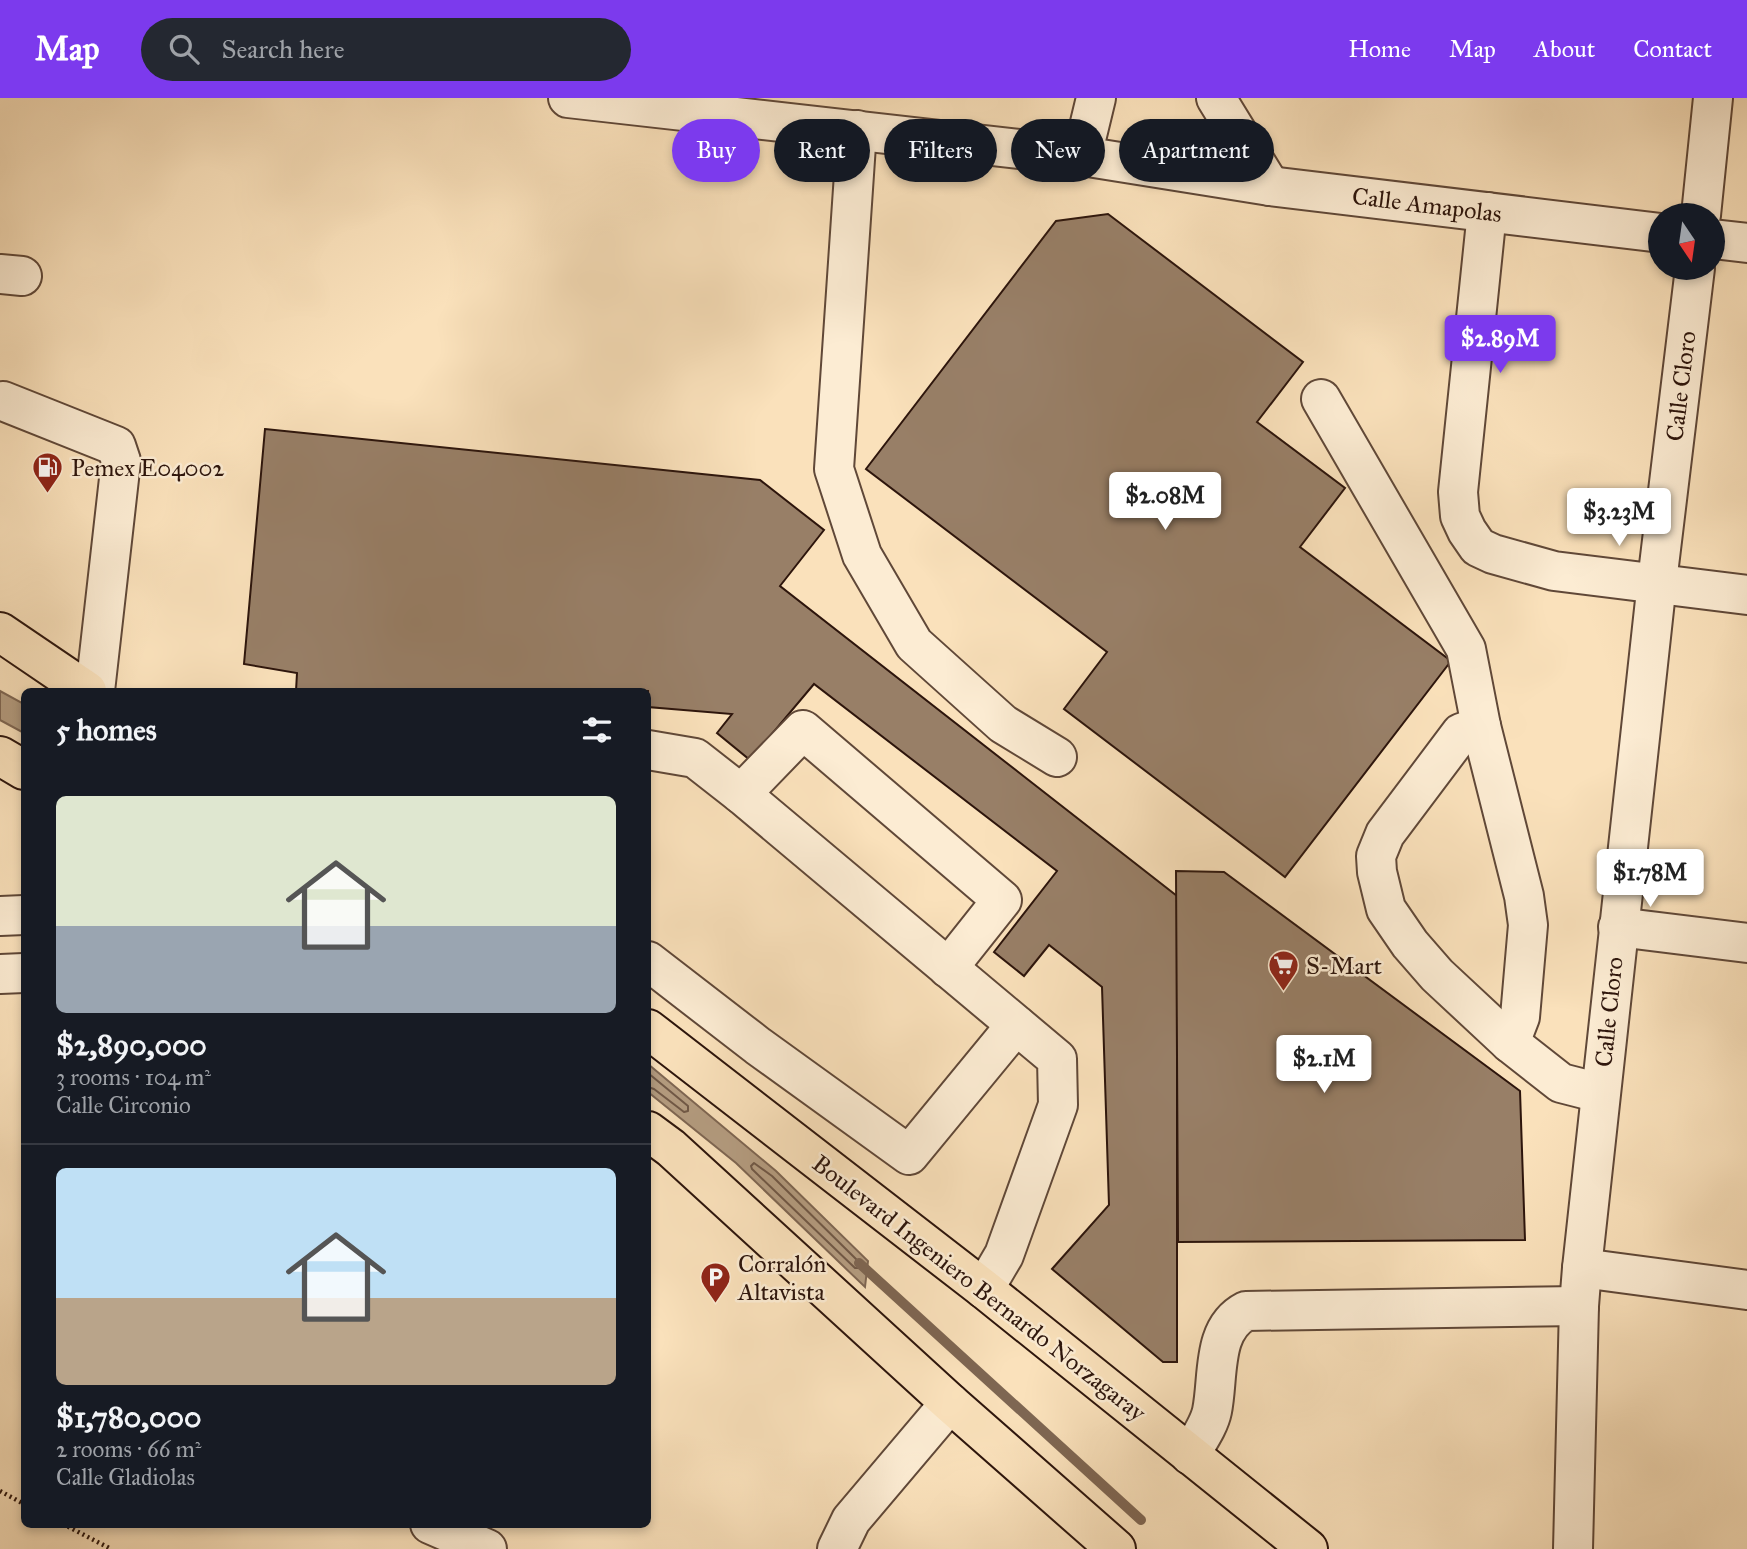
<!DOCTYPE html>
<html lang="en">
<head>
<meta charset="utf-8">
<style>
  :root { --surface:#171b24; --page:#242831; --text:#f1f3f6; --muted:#9ea1a6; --line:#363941; --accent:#7c3aed }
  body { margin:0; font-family:"IM FELL Great Primer",serif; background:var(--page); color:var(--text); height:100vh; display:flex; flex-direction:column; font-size:26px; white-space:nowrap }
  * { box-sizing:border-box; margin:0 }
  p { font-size:23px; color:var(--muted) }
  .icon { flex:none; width:38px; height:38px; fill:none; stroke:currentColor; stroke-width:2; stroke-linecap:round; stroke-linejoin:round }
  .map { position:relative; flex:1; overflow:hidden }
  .details { position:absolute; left:21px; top:590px; width:630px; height:840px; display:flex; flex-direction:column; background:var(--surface); border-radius:10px; box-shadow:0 4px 10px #0003 }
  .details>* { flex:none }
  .hud { position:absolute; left:672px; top:21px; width:665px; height:63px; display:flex; gap:14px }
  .needle { width:46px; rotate:167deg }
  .controls { position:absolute; left:1648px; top:105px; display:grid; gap:14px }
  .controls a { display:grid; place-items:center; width:77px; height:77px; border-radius:50%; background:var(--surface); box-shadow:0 4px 10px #0003; font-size:35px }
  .price { position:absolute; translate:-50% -60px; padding:0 16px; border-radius:7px; background:#fff; color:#222; font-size:23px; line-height:46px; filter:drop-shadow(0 2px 4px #0008) }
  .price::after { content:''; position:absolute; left:50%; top:42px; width:21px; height:16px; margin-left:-10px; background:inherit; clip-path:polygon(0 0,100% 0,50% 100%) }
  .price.current { background:var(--accent); color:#fff }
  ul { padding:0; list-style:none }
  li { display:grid; align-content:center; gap:14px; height:371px; padding:0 35px }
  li+li { border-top:2px solid var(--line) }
  li span { display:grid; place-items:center; height:217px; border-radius:10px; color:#555 }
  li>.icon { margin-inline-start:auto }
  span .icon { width:126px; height:126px; fill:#fffc; stroke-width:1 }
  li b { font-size:30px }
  h2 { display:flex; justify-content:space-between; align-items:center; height:84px; padding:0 35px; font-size:30px }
  .tag { padding:0 24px; border-radius:32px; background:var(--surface); box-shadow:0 4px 10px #0003; font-size:24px; line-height:63px }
  .tag.current { background:var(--accent); color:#fff }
  header { display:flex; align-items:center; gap:42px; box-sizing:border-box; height:98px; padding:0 35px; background:var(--accent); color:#fff }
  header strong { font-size:33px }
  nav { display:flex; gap:38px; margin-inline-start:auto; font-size:24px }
  .search { width:490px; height:63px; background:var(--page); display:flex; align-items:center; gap:18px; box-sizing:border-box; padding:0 24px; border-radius:38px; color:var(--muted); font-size:26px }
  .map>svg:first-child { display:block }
  .water { fill:#b49c80; stroke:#7e6652; stroke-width:2 }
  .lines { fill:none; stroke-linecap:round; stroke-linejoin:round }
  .shore { stroke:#705846; stroke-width:2 }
  .stream { stroke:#7e6652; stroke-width:10 }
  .building { fill:#987f67; stroke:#2d150c; stroke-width:2 }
  .minor-casing { stroke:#604838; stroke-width:42 }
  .highway-casing { stroke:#2d150c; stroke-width:42 }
  .path { stroke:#2d150c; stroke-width:4.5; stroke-dasharray:2 3.5; stroke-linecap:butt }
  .minor { stroke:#fcecd3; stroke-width:38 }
  .highway { stroke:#fae1bb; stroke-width:38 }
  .labels { text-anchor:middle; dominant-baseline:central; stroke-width:5; stroke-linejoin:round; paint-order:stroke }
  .street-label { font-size:24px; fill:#2d150c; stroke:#fcecd3 }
  .poi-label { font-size:24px; fill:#2d150c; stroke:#fcecd3; text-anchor:start }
</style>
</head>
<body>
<header>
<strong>Map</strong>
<div class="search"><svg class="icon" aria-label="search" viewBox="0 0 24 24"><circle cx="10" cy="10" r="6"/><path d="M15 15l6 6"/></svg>Search here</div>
<nav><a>Home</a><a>Map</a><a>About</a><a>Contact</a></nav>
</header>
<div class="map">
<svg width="1747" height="1451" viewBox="0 0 1747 1451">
  <rect width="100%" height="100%" fill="#fae1bb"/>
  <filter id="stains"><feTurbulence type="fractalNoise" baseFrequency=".00286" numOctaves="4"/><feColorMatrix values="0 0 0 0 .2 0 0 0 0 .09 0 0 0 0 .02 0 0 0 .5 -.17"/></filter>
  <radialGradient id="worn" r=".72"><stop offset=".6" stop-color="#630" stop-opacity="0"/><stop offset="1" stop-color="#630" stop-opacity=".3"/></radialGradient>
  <!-- water -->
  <g class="water">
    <path d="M0 593 24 606V635L0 622Z"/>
    <path d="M648 966 776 1073 868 1163 865 1189 736 1065 648 994Z"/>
  </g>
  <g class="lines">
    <!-- shore -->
    <g class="shore">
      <path d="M648 975 688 1008V1013L684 1014 654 991 648 989"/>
      <path d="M754 1065 772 1078 860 1165V1170H855L752 1071 751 1068Z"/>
    </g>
    <!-- stream -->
    <path class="stream" d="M859 1165 1141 1422"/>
  </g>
  <!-- building -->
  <g class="building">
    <path d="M1108 116 1303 264 1257 324 1345 390 1300 449 1451 563 1285 779 1064 611 1107 554 866 371 1056 123Z"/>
    <path d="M265 331 760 382 824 432 780 488 1177 798V1264H1163L1052 1171 1109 1107 1102 889 1049 847 1024 878 994 854 1057 773 814 586 750 662 717 635 732 616 648 609V593H296L297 575 244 566Z"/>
    <path d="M1176 773 1224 774 1520 993 1525 1142 1178 1144Z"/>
  </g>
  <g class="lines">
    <defs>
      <g id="minor">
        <path d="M568 0 1082 58 1270 88 1661 135"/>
        <path d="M1216 0 1270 88"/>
        <path d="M857 32 834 371 862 457 914 546 1003 626 1057 659"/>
        <path d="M1082 58 1096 0"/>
        <path d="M1487 114 1458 394 1460 418 1467 433 1478 449 1493 456 1554 473 1747 497"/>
        <path d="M1701 117 1713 0"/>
        <path d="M1713 141 1747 145"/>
        <path d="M0 176 22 178"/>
        <path d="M1321 301 1466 551 1481 628 1461 635 1385 736 1376 758 1377 774 1386 811 1410 846 1437 877 1510 945 1561 985 1600 995"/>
        <path d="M3 303 116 348 121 363 95 593"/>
        <path d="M1481 628 1524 798 1528 827 1520 919 1510 945"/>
        <path d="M648 652 695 660 741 696 1057 961 1058 1007 1004 1157 984 1191"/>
        <path d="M741 696 803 632 1002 802 948 870"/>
        <path d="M0 818 24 817"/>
        <path d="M1618 829 1747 845"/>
        <path d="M648 863 758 948 909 1057 1016 927"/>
        <path d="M0 876 24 875"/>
        <path d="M1582 1170 1747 1192"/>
        <path d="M1190 1357C1197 1344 1209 1328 1212 1313 1219 1279 1211 1231 1246 1213L1579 1208"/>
        <path d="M430 1426 487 1451"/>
        <path d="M837 1451 851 1422 950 1305"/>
        <path d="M1573 1451 1579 1208 1582 1170 1657 484 1695 170"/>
      </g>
      <g id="highway">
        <path d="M0 534 87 593"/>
        <path d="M0 658 24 672"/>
        <path d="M648 931 984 1191 1308 1451"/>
        <path d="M648 1033 671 1050 950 1305 1116 1451"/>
      </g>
    </defs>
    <!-- minor casing -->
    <use href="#minor" class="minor-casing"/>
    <!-- highway casing -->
    <use href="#highway" class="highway-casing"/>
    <!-- path -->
    <g class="path">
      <path d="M0 1393 24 1406"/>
      <path d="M63 1426 111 1451"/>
    </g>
    <!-- minor -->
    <use href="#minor" class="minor"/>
    <!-- highway -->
    <use href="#highway" class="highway"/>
  </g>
  <!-- icons -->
  <defs>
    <symbol id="fuel-pin" viewBox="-11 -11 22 30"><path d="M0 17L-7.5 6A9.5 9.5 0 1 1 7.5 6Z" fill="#8f2418" stroke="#fcecd3"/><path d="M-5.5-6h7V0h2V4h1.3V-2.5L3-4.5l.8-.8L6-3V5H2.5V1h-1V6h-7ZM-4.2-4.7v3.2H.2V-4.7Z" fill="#fff"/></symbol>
    <symbol id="supermarket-pin" viewBox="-11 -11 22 30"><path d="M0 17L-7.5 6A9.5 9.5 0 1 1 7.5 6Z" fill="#8f2418" stroke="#fcecd3"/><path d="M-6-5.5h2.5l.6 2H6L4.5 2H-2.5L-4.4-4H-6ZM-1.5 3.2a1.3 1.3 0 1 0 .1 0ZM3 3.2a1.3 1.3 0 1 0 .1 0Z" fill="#fff"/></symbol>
    <symbol id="parking-pin" viewBox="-11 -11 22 30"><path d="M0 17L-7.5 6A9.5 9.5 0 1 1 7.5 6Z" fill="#8f2418" stroke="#fcecd3"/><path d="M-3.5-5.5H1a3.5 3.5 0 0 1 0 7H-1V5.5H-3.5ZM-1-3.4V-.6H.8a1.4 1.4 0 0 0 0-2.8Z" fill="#fff"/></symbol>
  </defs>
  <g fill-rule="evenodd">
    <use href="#fuel-pin" x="30" y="352" width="35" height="47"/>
    <use href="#supermarket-pin" x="1266" y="850" width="35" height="47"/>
    <use href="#parking-pin" x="698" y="1162" width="35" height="47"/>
  </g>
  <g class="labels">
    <!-- street labels -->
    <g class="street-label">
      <text transform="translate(1427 107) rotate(7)">Calle Amapolas</text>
      <text transform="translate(1681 288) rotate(-83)">Calle Cloro</text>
      <text transform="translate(1609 914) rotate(-84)">Calle Cloro</text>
      <text transform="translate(979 1190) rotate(38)">Boulevard Ingeniero Bernardo Norzagaray</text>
    </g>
    <!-- poi labels -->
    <g class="poi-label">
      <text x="71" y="370">Pemex E04002</text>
      <text x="1306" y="868">S-Mart</text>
      <text x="738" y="1166">Corralón<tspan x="738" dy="28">Altavista</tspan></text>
    </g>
  </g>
  <rect width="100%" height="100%" filter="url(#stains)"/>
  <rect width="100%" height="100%" fill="url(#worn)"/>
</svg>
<div class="controls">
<a><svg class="needle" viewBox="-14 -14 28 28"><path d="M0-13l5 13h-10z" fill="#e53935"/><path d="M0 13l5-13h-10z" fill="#9ea1a6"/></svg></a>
</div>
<b class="price current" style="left:1500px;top:277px">$2.89M</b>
<b class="price" style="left:1165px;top:434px">$2.08M</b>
<b class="price" style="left:1619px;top:450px">$3.23M</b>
<b class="price" style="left:1650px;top:811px">$1.78M</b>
<b class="price" style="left:1324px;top:997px">$2.1M</b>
<div class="hud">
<a class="tag current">Buy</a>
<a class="tag">Rent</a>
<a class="tag">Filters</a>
<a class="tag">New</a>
<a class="tag">Apartment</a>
</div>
<section class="details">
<h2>5 homes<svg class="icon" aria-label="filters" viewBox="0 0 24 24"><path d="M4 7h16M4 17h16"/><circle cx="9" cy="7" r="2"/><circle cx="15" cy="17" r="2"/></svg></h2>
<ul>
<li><span style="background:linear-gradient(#dfe7d0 60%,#9aa5b1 0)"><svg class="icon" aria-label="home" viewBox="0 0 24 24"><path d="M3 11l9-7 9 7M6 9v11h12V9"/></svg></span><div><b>$2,890,000</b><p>3 rooms · 104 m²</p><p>Calle Circonio</p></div></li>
<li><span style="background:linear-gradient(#bfe0f5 60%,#b9a48a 0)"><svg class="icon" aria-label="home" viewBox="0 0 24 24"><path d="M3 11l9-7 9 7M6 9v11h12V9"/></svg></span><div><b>$1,780,000</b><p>2 rooms · 66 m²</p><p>Calle Gladiolas</p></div></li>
</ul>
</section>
</div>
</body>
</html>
